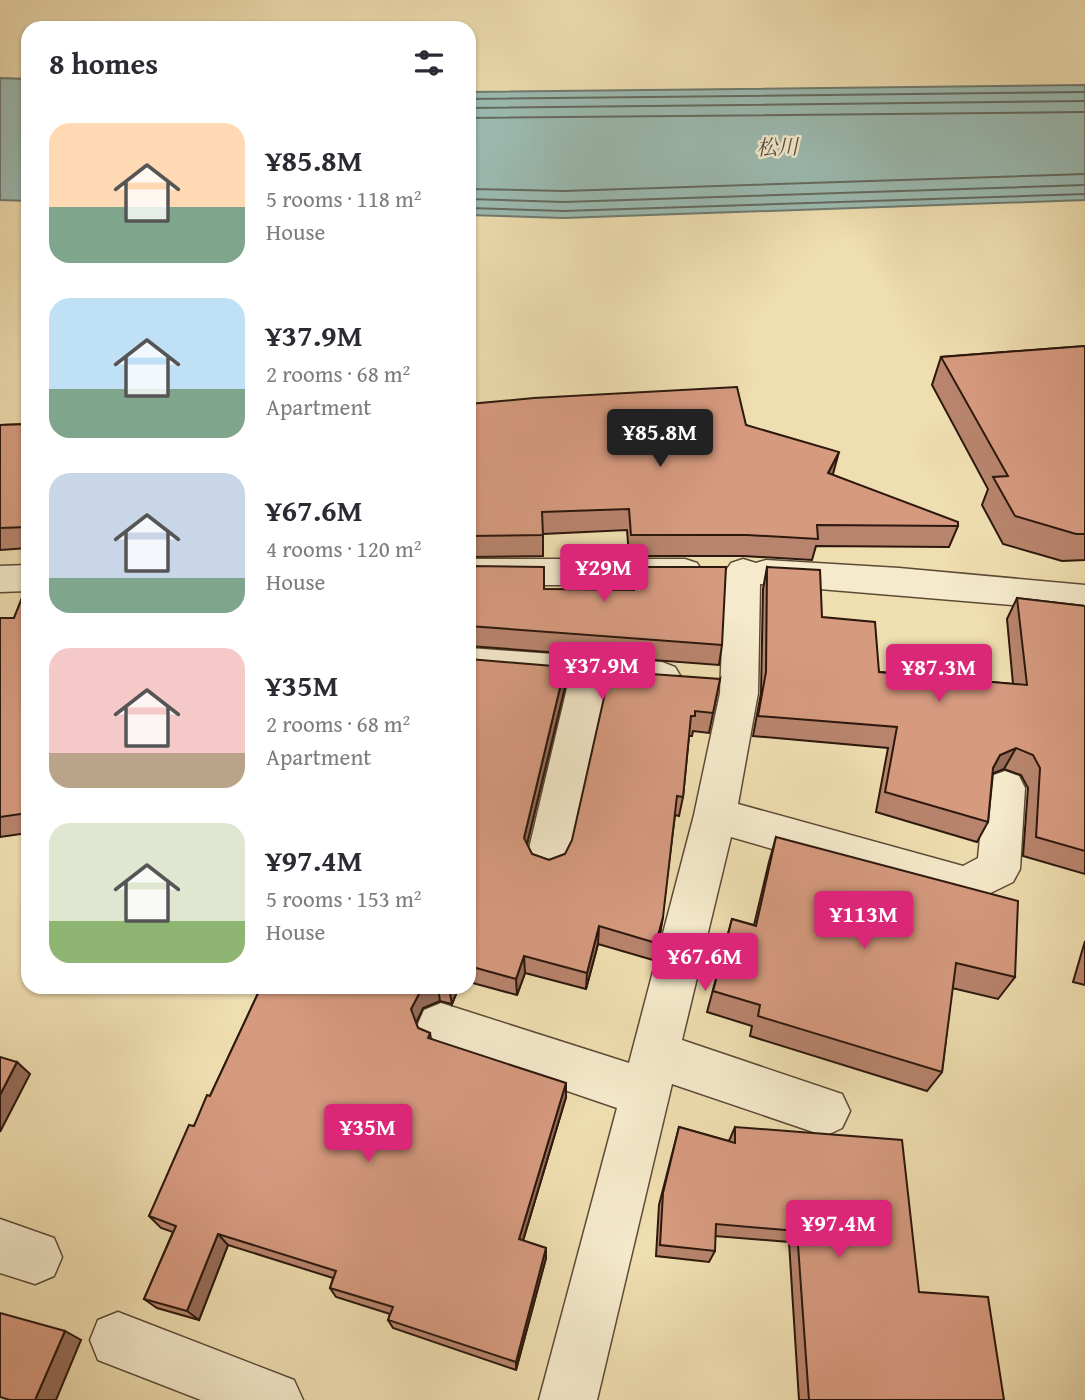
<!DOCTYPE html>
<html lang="en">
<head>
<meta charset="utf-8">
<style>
  :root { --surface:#fff; --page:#f7f7f7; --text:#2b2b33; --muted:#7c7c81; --accent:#db2777 }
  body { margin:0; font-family:"Gentium Book Plus","Noto Serif JP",serif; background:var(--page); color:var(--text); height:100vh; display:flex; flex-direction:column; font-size:26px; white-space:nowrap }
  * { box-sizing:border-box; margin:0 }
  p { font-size:23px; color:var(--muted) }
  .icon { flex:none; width:38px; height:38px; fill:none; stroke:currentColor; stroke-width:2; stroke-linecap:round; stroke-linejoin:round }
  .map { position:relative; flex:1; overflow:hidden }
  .side { position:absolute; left:21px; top:21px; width:455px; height:973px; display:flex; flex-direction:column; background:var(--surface); border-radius:21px; box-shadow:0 2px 5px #0004 }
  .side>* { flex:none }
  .price { position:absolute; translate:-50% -60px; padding:0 16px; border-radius:7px; background:var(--accent); color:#fff; font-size:23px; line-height:46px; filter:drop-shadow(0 2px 4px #0008) }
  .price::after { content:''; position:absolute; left:50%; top:42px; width:21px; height:16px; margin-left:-10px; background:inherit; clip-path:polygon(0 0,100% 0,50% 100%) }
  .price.active { background:#222; color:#fff }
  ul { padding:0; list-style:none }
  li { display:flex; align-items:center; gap:21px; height:175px; padding:0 28px }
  li span { display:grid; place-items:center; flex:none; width:196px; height:140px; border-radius:21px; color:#555 }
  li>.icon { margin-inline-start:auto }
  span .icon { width:84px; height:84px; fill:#fffc; stroke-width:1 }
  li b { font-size:30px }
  h2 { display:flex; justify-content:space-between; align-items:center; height:84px; padding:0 28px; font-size:30px }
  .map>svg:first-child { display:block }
  .water { fill:#9bbbb2; stroke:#6f7a70; stroke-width:2 }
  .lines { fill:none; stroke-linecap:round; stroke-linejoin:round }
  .shore { stroke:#646a60; stroke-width:2 }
  .minor-casing { stroke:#5d4a36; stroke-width:3 }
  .minor { fill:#f5eacc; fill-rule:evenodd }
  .wall { fill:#b8846d; stroke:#2c180d; stroke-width:2 }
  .shaded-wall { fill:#966c59; stroke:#2c180d; stroke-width:2 }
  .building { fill:#d69a7f; stroke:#2c180d; stroke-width:2 }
  .labels { text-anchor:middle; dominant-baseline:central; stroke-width:5; stroke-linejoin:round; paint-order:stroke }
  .far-water-label { font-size:21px; font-style:italic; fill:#535147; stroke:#f5eacc }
</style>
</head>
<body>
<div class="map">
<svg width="1085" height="1400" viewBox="0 0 1085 1400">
  <rect width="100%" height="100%" fill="#efdeb0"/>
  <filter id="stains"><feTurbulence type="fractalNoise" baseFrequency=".00286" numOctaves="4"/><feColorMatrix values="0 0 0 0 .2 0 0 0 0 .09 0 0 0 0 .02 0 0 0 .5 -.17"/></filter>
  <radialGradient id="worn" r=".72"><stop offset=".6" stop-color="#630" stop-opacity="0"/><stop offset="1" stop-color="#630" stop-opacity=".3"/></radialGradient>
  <!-- water -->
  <g class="water">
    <path d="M0 78 28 79V201L0 200Z"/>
    <path d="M1085 85V200L564 218 469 215V92Z"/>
  </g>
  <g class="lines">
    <!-- shore -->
    <g class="shore">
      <path d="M469 99 1085 92"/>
      <path d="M469 108 1085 101"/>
      <path d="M469 118 1085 112"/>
      <path d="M469 189 564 191 1085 174"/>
      <path d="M469 199 564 202 1085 185"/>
      <path d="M469 208 564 211 1085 194"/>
    </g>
    <defs>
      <g id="minor">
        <path d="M469 559H685L697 563 703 572 697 581 685 585H469Z"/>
        <path d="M743 559 756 563 766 560 899 568 1085 585V611L760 584 758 693 738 804 963 866 978 858 985 788 991 776 1005 771 1019 776 1025 788 1020 869 1013 882 966 905 731 837 682 1040 842 1094 850 1111 842 1128 825 1136 672 1084 597 1400H539L617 1108 424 1042 417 1026 424 1010 441 1003 629 1063 694 815 720 693 725 572 731 563Z"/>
        <path d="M28 565V591L0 592V566Z"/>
        <path d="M469 648 662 662 675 667 681 677 675 687 662 692 606 687 569 857 563 870 548 876 533 870 527 857 568 684 469 676Z"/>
        <path d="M0 1219 54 1238 62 1257 54 1276 35 1284 0 1273Z"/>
        <path d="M118 1312 294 1380 303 1400H201L98 1360 90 1340 98 1320Z"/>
      </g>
    </defs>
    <!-- minor casing -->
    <use href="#minor" class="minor-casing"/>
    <!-- minor -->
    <use href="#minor" class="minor"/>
  </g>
  <!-- wall -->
  <g class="wall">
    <path d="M1085 346V560L1062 561 1003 544 982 505 988 489 932 385 941 357Z"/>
    <path d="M469 404 746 425 833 475 958 526 949 547 816 546 812 560 743 556H629L627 530 543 534V556L469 557Z"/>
    <path d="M28 424V548L0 550V425Z"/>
    <path d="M469 566 544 589 631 590 633 567 722 645 719 665 469 646Z"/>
    <path d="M767 567 879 672 1013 684 1007 619 1017 598 1085 606V874L1023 856 1028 788 1021 775 1004 769 993 773 988 822 977 842 876 812 888 748 753 736 761 693 763 589Z"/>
    <path d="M28 583V833L0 837V618H14Z"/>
    <path d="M469 659 565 687 527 845 532 854 549 860 565 854 720 679 709 733 693 731 692 736H689L683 797 679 816 675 815 660 934 653 960 598 944 586 989 525 973 517 995 469 982Z"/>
    <path d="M776 837 1015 977 998 999 952 988 942 1072 927 1091 750 1036 752 1026 707 1012 732 919 754 925 769 862Z"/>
    <path d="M1085 941V985L1073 982Z"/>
    <path d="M261 987H459L452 1004 440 1001 423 1008 416 1022 418 1028 430 1033 431 1039 566 1097 523 1241 546 1248V1258L516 1370 393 1328 388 1320 390 1314 336 1297 330 1288 333 1278 228 1245 199 1320 157 1308 144 1299 173 1232 161 1228 149 1216 194 1126 210 1096Z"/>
    <path d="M679 1127 729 1141 735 1127 919 1292 1004 1400H799L789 1242 715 1236V1251L709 1262 656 1256 659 1205Z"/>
  </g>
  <!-- shaded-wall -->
  <g class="shaded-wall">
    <path d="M839 452 833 474 823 494 828 473Z"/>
    <path d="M565 667V687L524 856V838Z"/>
    <path d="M1016 748 1004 769 989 775 1000 755Z"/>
    <path d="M663 917 660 934 653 960 656 943Z"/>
    <path d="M599 926 598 944 586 989 587 973Z"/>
    <path d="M524 956 525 973 517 995 516 979Z"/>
    <path d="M431 987H438L440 1001 423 1008 415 1025 411 1009 420 992Z"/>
    <path d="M449 987H459L452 1004 449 988Z"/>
    <path d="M17 1062 30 1074 0 1132V1095Z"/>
    <path d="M566 1083V1097L520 1250 519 1239Z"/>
    <path d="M218 1234 228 1245 199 1320 187 1311Z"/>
    <path d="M546 1248V1258L516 1370V1362Z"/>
    <path d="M65 1331 81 1340 56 1400H35Z"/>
  </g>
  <!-- building -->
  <g class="building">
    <path d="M1085 346V534H1076L1015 516 993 477 1008 476 941 357Z"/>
    <path d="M737 387 746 425 839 452 828 473 958 522V526L817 525 818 539 747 535H631L629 509 542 512 543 535 469 536V404L534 398Z"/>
    <path d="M28 424V527L0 528V425Z"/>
    <path d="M469 566 544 567V589L634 590 633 567H726L722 645 469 626Z"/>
    <path d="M767 567 820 570 822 617 875 622 879 672 1027 685 1017 598 1085 606V851L1036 837 1040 768 1033 755 1016 748 1000 755 993 768 988 822 885 792 897 727 758 716 766 672Z"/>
    <path d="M28 583V813L0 817V618H14Z"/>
    <path d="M469 659 565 667 524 838 532 854 549 860 565 854 572 840 610 671 720 679 713 713 695 711V716H691L683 797 677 796 663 917 656 943 599 926 587 973 524 956 516 979 469 966Z"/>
    <path d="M776 837 1018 901 1015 977 956 963 942 1072 758 1016 760 1005 713 991 732 919 756 926Z"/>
    <path d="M261 987H431L420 992 411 1009 418 1028 430 1033 428 1038 566 1083 519 1239 546 1248 516 1362 388 1320 393 1307 330 1288 336 1271 218 1234 187 1311 144 1299 176 1226 149 1216 189 1125 194 1126 207 1095 210 1096Z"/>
    <path d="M0 1057 17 1062 0 1095Z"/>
    <path d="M679 1127 735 1143V1127L902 1140 919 1292 988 1297 1004 1400H809L797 1231 716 1224 715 1251 660 1245 663 1193Z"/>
    <path d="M0 1313 65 1331 35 1400H10L0 1397Z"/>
  </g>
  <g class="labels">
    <!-- far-water labels -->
    <g class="far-water-label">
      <text transform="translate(777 147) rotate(-2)">松川</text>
    </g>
  </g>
  <rect width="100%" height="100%" filter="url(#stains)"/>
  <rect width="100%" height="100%" fill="url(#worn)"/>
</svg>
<b class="price active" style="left:660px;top:469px">¥85.8M</b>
<b class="price" style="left:604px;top:604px">¥29M</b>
<b class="price" style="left:602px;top:702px">¥37.9M</b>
<b class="price" style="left:939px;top:704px">¥87.3M</b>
<b class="price" style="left:864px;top:951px">¥113M</b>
<b class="price" style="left:705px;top:993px">¥67.6M</b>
<b class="price" style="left:368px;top:1164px">¥35M</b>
<b class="price" style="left:839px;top:1260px">¥97.4M</b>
<section class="side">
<h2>8 homes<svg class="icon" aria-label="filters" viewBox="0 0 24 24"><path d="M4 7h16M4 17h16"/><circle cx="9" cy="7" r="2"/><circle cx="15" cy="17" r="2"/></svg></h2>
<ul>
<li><span style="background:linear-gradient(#ffd9b3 60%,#7fa58c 0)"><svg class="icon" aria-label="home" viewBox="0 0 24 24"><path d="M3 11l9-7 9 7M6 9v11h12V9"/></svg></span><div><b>¥85.8M</b><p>5 rooms · 118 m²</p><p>House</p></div></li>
<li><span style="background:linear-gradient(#bfe0f5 65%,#7fa58c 0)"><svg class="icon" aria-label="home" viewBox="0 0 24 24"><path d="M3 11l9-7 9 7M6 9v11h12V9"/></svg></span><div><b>¥37.9M</b><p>2 rooms · 68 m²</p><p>Apartment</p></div></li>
<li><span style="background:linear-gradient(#c9d6e8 75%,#7fa58c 0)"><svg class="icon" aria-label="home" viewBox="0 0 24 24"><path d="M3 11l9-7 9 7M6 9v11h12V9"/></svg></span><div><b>¥67.6M</b><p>4 rooms · 120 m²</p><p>House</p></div></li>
<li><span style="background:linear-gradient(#f6c9c9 75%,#b9a48a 0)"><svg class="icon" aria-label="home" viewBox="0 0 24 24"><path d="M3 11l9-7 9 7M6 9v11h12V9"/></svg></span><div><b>¥35M</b><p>2 rooms · 68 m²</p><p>Apartment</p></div></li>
<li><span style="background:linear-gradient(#dfe7d0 70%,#8fb573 0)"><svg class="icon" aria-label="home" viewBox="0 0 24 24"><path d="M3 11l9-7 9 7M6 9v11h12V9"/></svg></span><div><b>¥97.4M</b><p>5 rooms · 153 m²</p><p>House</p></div></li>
</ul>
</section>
</div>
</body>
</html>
